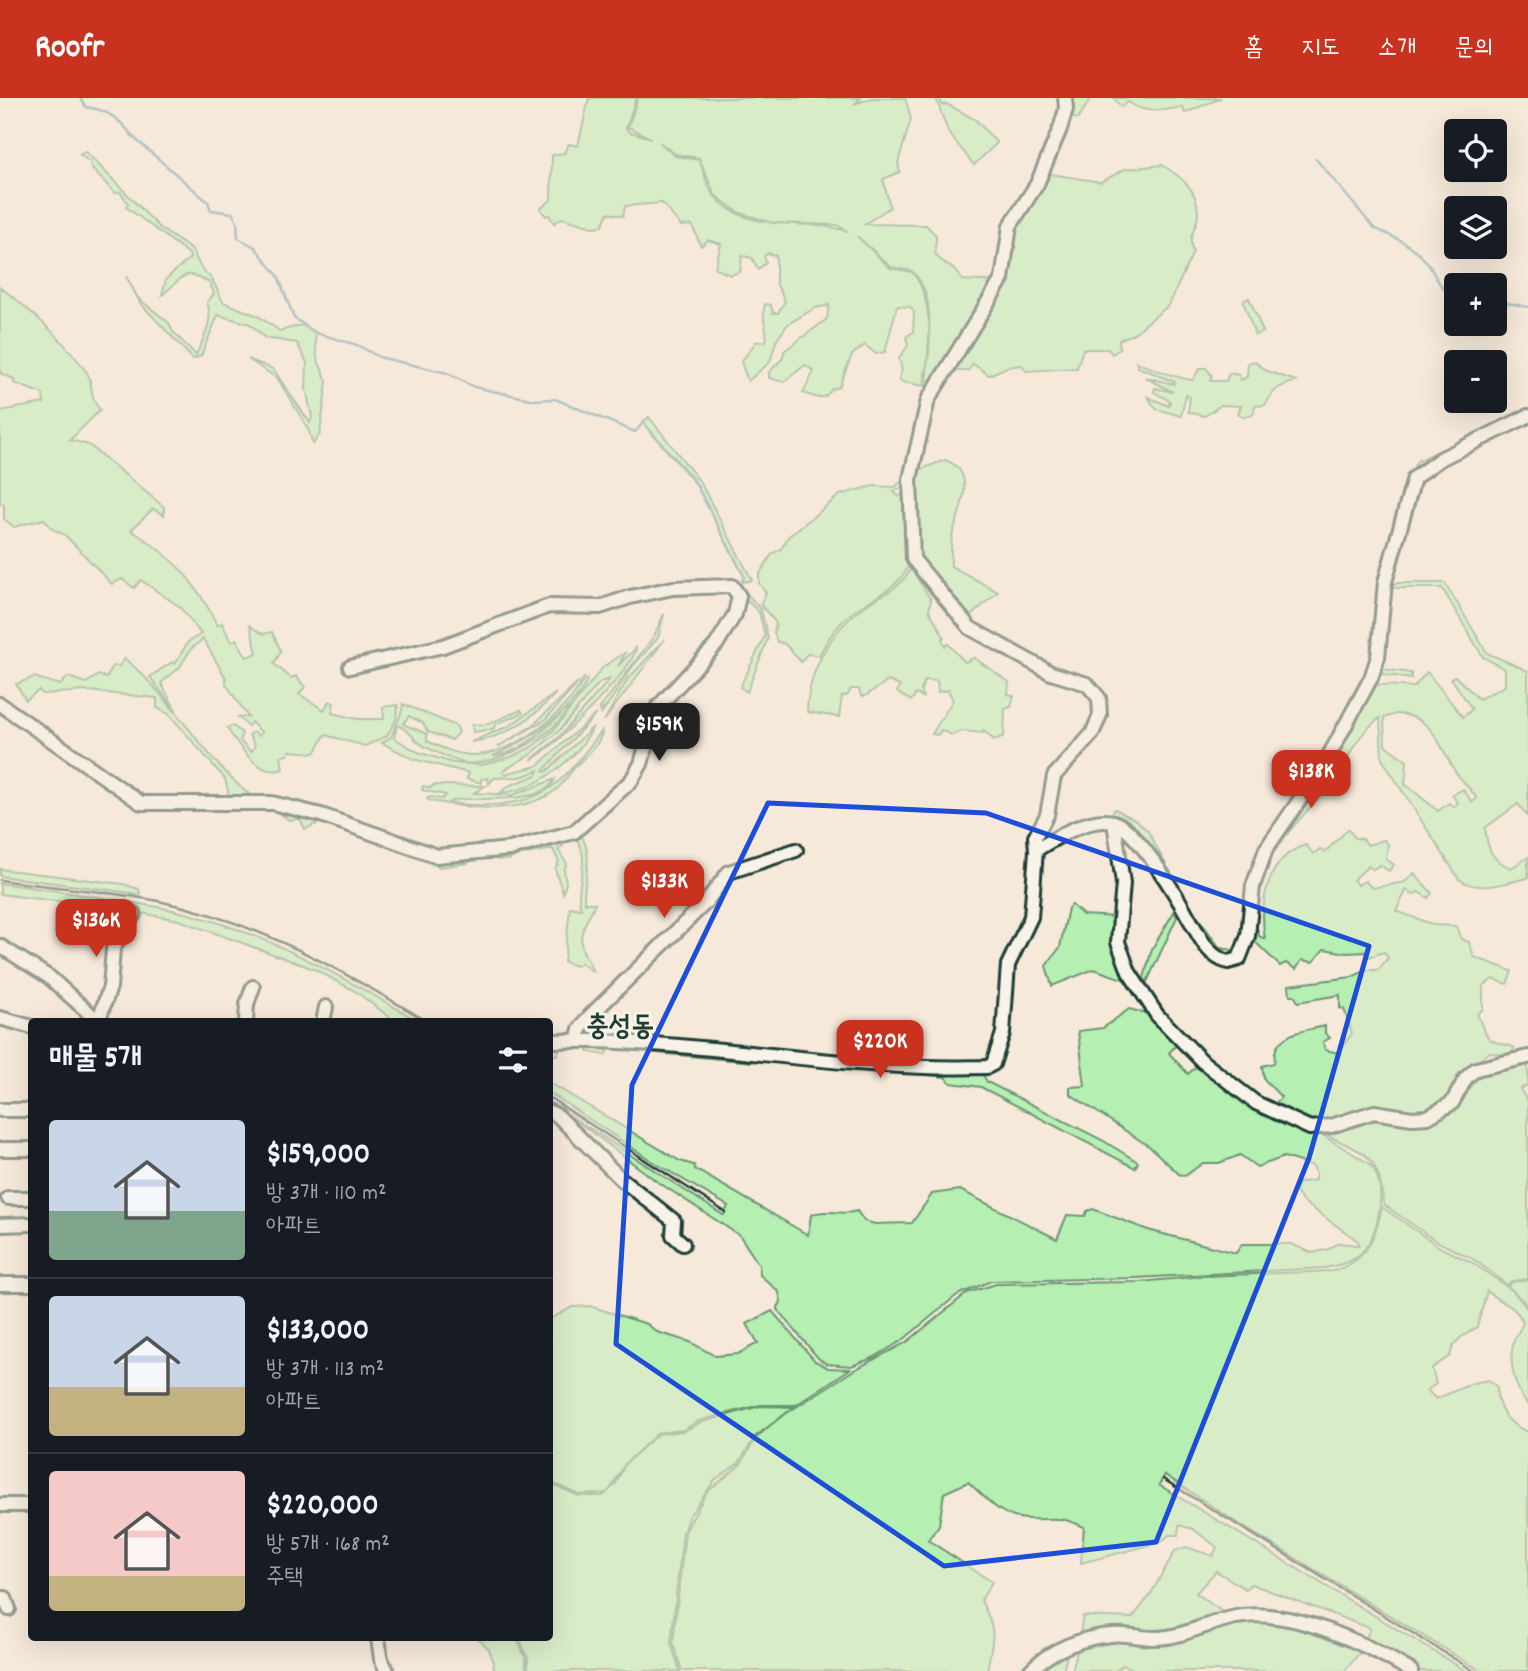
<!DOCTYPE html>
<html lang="ko">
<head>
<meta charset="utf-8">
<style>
  :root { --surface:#171b24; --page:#242831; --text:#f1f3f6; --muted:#9ea1a6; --line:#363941; --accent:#c8321e }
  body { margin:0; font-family:Dekko,"Poor Story",sans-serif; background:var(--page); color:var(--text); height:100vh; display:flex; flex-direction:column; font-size:26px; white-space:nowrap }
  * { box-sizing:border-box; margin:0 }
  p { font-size:23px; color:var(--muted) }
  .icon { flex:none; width:38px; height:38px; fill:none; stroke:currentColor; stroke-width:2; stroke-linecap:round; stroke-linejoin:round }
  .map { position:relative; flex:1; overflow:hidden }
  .sheet { position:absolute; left:28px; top:920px; width:525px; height:623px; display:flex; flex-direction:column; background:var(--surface); border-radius:7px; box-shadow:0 7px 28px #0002 }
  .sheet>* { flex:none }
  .buttons { position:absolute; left:1444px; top:21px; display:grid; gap:14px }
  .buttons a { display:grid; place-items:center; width:63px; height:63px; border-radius:7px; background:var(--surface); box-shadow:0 7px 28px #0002; font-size:35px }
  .price { position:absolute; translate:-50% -60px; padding:0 16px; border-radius:14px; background:var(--accent); color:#fff; font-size:23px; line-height:46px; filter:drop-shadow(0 2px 4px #0008) }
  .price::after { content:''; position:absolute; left:50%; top:42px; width:21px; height:16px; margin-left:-10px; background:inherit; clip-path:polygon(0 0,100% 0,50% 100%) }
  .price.active { background:#222; color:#fff }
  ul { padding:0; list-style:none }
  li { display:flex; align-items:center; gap:21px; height:175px; padding:0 21px }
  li+li { border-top:2px solid var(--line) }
  li span { display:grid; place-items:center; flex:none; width:196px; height:140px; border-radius:7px; color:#555 }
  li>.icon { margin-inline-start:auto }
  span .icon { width:84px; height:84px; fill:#fffc; stroke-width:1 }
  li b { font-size:30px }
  h2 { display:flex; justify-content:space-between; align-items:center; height:84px; padding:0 21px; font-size:30px }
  header { display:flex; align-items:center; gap:42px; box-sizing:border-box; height:98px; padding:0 35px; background:var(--accent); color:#fff }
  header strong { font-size:33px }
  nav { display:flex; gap:38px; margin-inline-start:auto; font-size:24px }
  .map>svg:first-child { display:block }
  .green { fill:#b6efb2; stroke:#6a9673; stroke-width:2; fill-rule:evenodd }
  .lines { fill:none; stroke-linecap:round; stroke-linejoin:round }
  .stream { stroke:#6596a7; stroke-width:2.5 }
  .minor-casing { stroke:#1f3d34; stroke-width:18 }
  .minor { stroke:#f7f3e8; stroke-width:12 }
  .rail { stroke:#1f3d34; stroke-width:2.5 }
  .marked { fill:none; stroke:#1d4ed8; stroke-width:5; stroke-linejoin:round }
  .labels { text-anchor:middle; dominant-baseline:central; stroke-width:6; stroke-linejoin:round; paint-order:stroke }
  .quarter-label { font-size:28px; font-weight:bold; fill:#1f3d34; stroke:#f7f3e8 }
</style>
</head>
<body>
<header>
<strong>Roofr</strong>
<nav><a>홈</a><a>지도</a><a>소개</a><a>문의</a></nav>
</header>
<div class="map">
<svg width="1528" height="1573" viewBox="0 0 1528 1573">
  <rect width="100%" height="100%" fill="#f6e9da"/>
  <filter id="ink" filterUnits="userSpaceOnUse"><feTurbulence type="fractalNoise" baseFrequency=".0143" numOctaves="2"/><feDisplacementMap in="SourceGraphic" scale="14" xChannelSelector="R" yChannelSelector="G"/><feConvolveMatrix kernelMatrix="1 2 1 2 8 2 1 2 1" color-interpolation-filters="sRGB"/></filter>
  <g filter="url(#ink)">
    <!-- green -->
    <g class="green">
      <path d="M589 0H636L626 30 630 34 651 40 628 29 638 0H861L854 6 872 0H905L911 21 898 65 900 74 883 81 890 109 865 126 926 127 936 137C937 143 934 149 935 154 938 166 955 166 962 182L998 184 928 295C922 259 943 204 912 173L891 169 857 138 890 170 912 174C929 193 931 231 929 255 928 268 923 275 925 288L901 284 899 279 902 272 899 260 908 248 906 239 913 234 914 214 910 209 897 208 885 254 876 256 865 247 852 257 839 289 832 291 826 298 818 300 803 295 814 273 805 267 784 284 769 280V274L783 260 784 253 827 221 829 207 815 210 788 226 776 243 770 264 748 283 741 264 756 244 766 243C769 233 760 220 765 206L771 207 773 215H778L785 203 776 185V158L768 155 764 158 766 165 758 171 752 160 742 158 740 174 730 177 715 170 721 146 708 142 701 148 692 127 681 128 662 105 625 108 623 118 608 115 602 128 592 129 562 120 554 125 549 117 546 118 540 111 551 102 552 57 564 55 569 46 578 48ZM659 44 675 56 699 60 715 97 738 114 772 125 837 127 849 134C806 118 748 139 713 96 705 86 704 72 699 62L675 58Z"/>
      <path d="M936 0H940L942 7 947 6 976 22 997 45 974 67 948 34Z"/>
      <path d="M1068 0H1091L1078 21 1067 19Z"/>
      <path d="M1114 0H1221L1185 15 1182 9C1162 13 1145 16 1128 4L1121 9Z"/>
      <path d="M85 53 161 131 192 152 201 170 212 181 223 204 258 218 280 233 302 227 315 235 317 260 327 283 320 336 313 346 308 331 278 281 248 261 273 271 310 325 312 319 306 291 307 265 297 245 265 240 250 226 218 217 201 258 193 261 140 205 126 178 138 200 169 225 173 234 196 257C205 237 214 223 207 204L214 196 210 185C182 168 184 180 162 197L166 181 190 160 189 156 126 109 128 105 120 94 115 95 92 71 90 64 80 57Z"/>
      <path d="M1162 67C1180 78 1198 91 1198 115 1198 132 1186 135 1193 154L1169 207 1133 236 1119 242 1120 251 1112 256 1108 251H1083L1077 270 1026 273 1022 267 1007 269 989 277 973 266 968 273H948L987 216 1010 136 1044 75 1101 84 1125 71Z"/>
      <path d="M0 189C33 214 61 239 86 273 94 283 88 299 100 312L70 342 89 347 164 409V417L153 411 131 432C173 459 196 483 217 527L222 525 231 544 236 541 247 559 257 555 250 528 263 536 272 534 281 553 274 566 291 580 296 578 305 589 299 596 324 612 329 603 334 605 332 615 357 621H384L383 609 398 607 396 622 387 638 365 648 325 637 315 655 289 653 288 657 281 658 283 671C260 681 238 647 227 630L233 628 242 635 240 643 251 654 255 648 249 637 254 634 259 638 262 635 251 624 248 628 238 619H248L226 586V580L203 541 191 551 179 570 161 585 177 614 150 579 172 564 175 566 188 544 201 536 180 509 141 482 134 490 122 481 112 486 65 437 52 431 44 421 14 429 4 421V406H0V313L44 305 43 296 14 285V281L0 275Z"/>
      <path d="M1249 200 1263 234 1255 237 1243 203Z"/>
      <path d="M1254 263 1267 273 1296 283C1275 290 1276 290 1265 307L1255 308 1253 317 1243 319 1238 315 1241 308 1221 307 1205 318 1188 314 1190 299 1186 297 1181 318 1156 311 1148 299 1169 308 1170 303 1154 294 1155 290 1173 294 1145 279 1174 286 1175 284 1138 269 1136 264C1150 270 1180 281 1193 282L1200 270H1206L1212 278 1210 283H1226L1229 275 1239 277 1240 282 1247 279 1248 265Z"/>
      <path d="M1528 312V315L1409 386 1401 394 1417 363Z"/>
      <path d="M649 319 700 384 752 482 743 484 744 478 693 381 643 324Z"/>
      <path d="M945 362C979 374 959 413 953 435 950 445 951 458 951 468L998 494 967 521 916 460 914 374Z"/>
      <path d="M902 383 905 389 893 393 898 398 905 396 911 461C903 489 878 496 856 512 839 524 828 539 819 558L807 556 801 564 785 546 777 544 774 534 776 525 760 506 766 495 759 486V477L772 456 781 451 789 438 840 397 873 388 895 389Z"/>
      <path d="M911 470 931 502 929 512 944 539 942 541 945 548 948 546 965 564 974 560 1009 584 1008 596 1014 598 1011 609 1005 611 1004 638 994 642 983 632V635L961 633 952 637 941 632 938 637 932 636 953 602 948 592 938 594 937 583 925 582 921 592 923 599 916 596 911 603 897 594 900 588 888 583 865 598H861L859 591H851L847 598H842L839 619 807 614C808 570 834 527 871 504 887 494 902 489 911 470Z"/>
      <path d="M1387 485H1445L1487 555 1528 573V719L1518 706 1485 730C1488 752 1490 761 1511 770L1528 759V780C1507 784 1478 796 1459 781L1382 661 1380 620C1353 639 1351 661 1332 684 1295 731 1240 770 1259 838L1265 841C1259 805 1267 758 1306 747L1313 756 1320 751 1325 754 1348 731 1355 740 1363 741 1368 747 1384 742 1388 746 1386 761 1394 767 1389 773 1380 767 1373 771 1368 768 1353 782 1358 787 1365 783 1372 790 1405 784 1414 775 1432 795 1428 800 1418 794 1412 797 1407 791 1396 813 1434 827 1456 828 1461 841 1469 844 1474 859 1512 873 1507 886 1493 881 1483 888V911L1477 916C1488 942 1486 943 1514 949L1513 955 1503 957 1490 954 1481 960 1484 966 1437 1014 1393 1015 1319 1028 1281 1014 1277 1004 1281 999 1264 981 1262 968 1274 965C1275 962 1274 958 1275 954 1280 933 1310 932 1325 928V935L1330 940 1323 944 1325 952 1339 955 1352 935 1344 911 1340 910V897L1298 904 1294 897H1290L1289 887 1352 879 1367 872H1378L1388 860 1384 854 1369 859 1365 854 1347 855 1324 851 1313 864 1302 862 1296 871 1286 865 1280 868 1250 839 1260 769 1371 586 1414 589 1427 574 1463 619 1472 611 1451 580 1455 578 1479 601 1505 588V571L1483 559 1442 490H1388L1383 571 1411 575V581L1375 575ZM1396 616C1434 617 1439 648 1456 675 1463 684 1471 691 1477 701L1472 704 1463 691 1452 697 1458 705 1454 709 1449 705 1438 713 1405 686 1407 663 1385 647 1384 620Z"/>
      <path d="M744 492 761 512 768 540 747 594 740 589 765 538 759 514 745 501 726 542 671 602 669 606 672 608 656 636 642 678 617 706 581 737C594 759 584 777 584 801L585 805H595C590 819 576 835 583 853 586 860 590 866 593 874L581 865 576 868 564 864 570 809 581 811C573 787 593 764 576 740L569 742 558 752 567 766 564 771 566 785 563 795 555 771 559 764 553 751 516 758 508 762 476 760 468 765 440 769 321 724 305 731 300 721 289 722 265 706 320 720 425 757 549 745 635 682 659 612 713 553Z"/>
      <path d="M664 516 658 540 633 568 601 617 603 611 600 613V610L654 538Z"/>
      <path d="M665 541 604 623 627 582Z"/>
      <path d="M636 550C635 570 553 651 531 662L558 640 610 581 600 584 558 634 530 657 503 673 504 676 537 668 596 616 543 673 546 674 593 629C577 661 537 693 500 695L508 688 537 677 539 672 521 679 494 680 489 686 488 680 481 681V685L467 681 469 675 413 661 382 645 391 639C395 628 402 619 403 606L456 628 459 634 452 642 428 634 423 625 409 618 403 626 427 636V643C442 650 457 657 474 657 516 656 565 616 584 580L587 582C573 615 525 644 493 658 523 655 549 628 569 608 561 635 489 673 460 664 451 661 423 649 417 643 411 636 405 630 397 627L394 640 418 654 453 665 482 667 511 659 530 650 553 633 603 569 626 554 618 568Z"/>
      <path d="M125 561C174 601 204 662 254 700L230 701 225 681 169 616 157 610V600L87 593 42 596 39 592 26 602 16 586 34 579 60 587 68 579 86 585 99 577 106 580 113 568H119Z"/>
      <path d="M580 583 545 622 498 649 532 628Z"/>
      <path d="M556 595C535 619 503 641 471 644L509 628Z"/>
      <path d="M521 612 523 615 496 626 493 631 473 634 472 627 488 626Z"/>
      <path d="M602 633C602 644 586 658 577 667 570 674 564 685 557 691 524 718 467 710 431 703L427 701 430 699 442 701 446 697 422 692 423 688 431 690 433 687 485 688 474 695 513 697 555 681C539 713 458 694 449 705 480 709 523 709 550 690 566 680 589 649 602 633Z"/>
      <path d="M1115 711 1136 722 1148 733 1182 797 1220 850 1233 852 1238 849 1235 859 1218 857 1159 766 1107 720Z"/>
      <path d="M0 771 123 786 139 791 140 796 0 778Z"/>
      <path d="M0 785C56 793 113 800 168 811 259 830 341 878 420 924H396L355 893 314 871 179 822 119 811 0 796Z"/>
      <path d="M1072 807 1083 817 1117 819 1134 885 1094 871 1052 888 1046 868 1060 849 1068 810Z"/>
      <path d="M1174 814 1177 819 1147 884 1144 880 1152 851Z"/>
      <path d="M1129 911 1155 918 1188 951 1184 955 1176 947 1169 955 1188 976 1201 964 1370 1066C1388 1086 1380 1134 1363 1153 1354 1164 1337 1168 1324 1170L1135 1180 991 1183 957 1197 903 1242 873 1260 851 1268 827 1266 818 1260 777 1211 781 1204 779 1194 760 1177 759 1167 740 1138 655 1082 569 1017 562 1021 550 1011V1005L569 1017 723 1117H724L728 1108 655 1065 550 995V985L680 1063 694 1067 695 1071 808 1137 811 1117C826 1110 842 1118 857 1113L864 1123 875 1126 912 1125 932 1096 960 1092 1057 1141 1067 1117 1085 1118 1087 1113 1093 1111 1148 1132 1236 1155 1242 1146H1291L1312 1155 1329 1151 1338 1145 1359 1147 1358 1143 1302 1103 1295 1092 1298 1085 1315 1082 1316 1075 1313 1068 1284 1059 1257 1069 1240 1057 1219 1065H1203L1185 1078 1179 1076 1150 1049 1070 996V989L1085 988 1078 933 1103 930Z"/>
      <path d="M612 946 605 957 588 954V951H559L558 957H550V948Z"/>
      <path d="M647 951 758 960 752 964 647 954Z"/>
      <path d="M1528 960V987L1520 991 1528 1004V1181L1512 1183 1507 1187 1475 1162 1436 1143 1383 1106C1380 1050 1359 1055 1314 1031L1365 1018 1438 1017 1472 976Z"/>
      <path d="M786 965 964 971 984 978 987 984 1102 1042 1138 1064 1135 1070 981 989 951 985 945 979 938 978Z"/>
      <path d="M1382 1109 1441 1150 1473 1165 1513 1193 1524 1206 1528 1213V1307C1514 1290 1507 1261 1515 1240 1518 1234 1521 1231 1523 1224 1515 1206 1500 1205 1487 1193L1477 1229 1460 1240 1453 1248 1450 1258 1432 1270 1436 1286 1427 1292 1436 1301 1473 1285 1489 1282 1497 1289C1496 1311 1508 1326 1528 1334V1573H1481L1234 1423 1165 1377 1159 1387 1466 1573H1414L1364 1545 1370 1530 1251 1486 1246 1491 1216 1473 1196 1495 1228 1518 1180 1532 1079 1542 1083 1518 1132 1520 1149 1499 1175 1453 1186 1449 1213 1458 1217 1449 1193 1431 1179 1427 1178 1437H1169L1161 1444 1081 1465 1084 1429C1053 1414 1046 1425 1018 1420 998 1416 983 1397 968 1384L944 1395 939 1427 928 1442 992 1484 981 1502C998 1537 993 1538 987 1573H682L673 1545 685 1434 706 1395 740 1367 756 1340 776 1322 854 1272 907 1244 967 1195 996 1186 1139 1184 1204 1178 1333 1173C1366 1164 1375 1141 1382 1109Z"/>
      <path d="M1528 1182V1208L1508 1188 1512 1184Z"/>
      <path d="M589 1208 647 1226 657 1234 690 1244 715 1258 738 1256 758 1245 747 1226 772 1213 815 1263 828 1270 850 1271 796 1307H760L698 1323 683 1332 658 1335 625 1366 608 1395 579 1397 550 1384V1221L572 1209Z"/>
      <path d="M760 1308 794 1309 755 1339 739 1365 715 1382 688 1420 683 1434 671 1545 680 1573H528V1560L519 1540H550V1385L579 1398H603L616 1386 625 1366 658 1336 684 1333 699 1325Z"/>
      <path d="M1238 1520 1303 1526 1364 1549 1345 1573H1139L1123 1567 1115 1573H1072L1079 1546 1097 1541 1153 1542Z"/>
      <path d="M478 1540H517L526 1561V1573H495L489 1551Z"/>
      <path d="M1069 1549 1063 1573H1032Z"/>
    </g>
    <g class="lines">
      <!-- stream -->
      <g class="stream">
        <path d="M80 0 86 9C108 12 120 21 133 39L208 104 211 112 232 115 237 123 238 140 255 149 278 178 294 220 316 235 357 247 379 259 447 275 474 289 535 302 555 301 635 334 643 325 696 386 744 478 742 483"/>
        <path d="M1316 61 1374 130C1391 138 1410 145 1424 161 1436 173 1437 194 1456 196"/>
        <path d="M1494 193 1508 205 1528 209"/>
      </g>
      <defs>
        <g id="minor">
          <path d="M0 606 141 705H272L321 717 437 758 510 751 574 734 631 683 641 666 657 610 716 547 735 516 739 498 732 488 673 490 630 499 600 509 549 508 443 548 350 569"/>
          <path d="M1114 724 1123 785 1118 844 1129 874 1157 917 1203 964 1256 1005 1310 1030 1331 1028 1374 1014 1412 1020 1428 1019 1452 1005 1466 980 1476 971 1528 959"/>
          <path d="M1036 752 1035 739 1047 717 1054 678 1092 636 1100 617 1099 600 1087 586 1051 575 970 530 913 461 910 381 928 302 1002 181 1010 128 1037 86 1060 31 1066 11 1065 0"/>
          <path d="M0 848 49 879 98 923"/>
          <path d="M0 920 32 929"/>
          <path d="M98 924 110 889 113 851 134 816"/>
          <path d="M246 924 247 906 253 889"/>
          <path d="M323 924 326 909"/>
          <path d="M550 943C696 940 841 974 987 969L993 966 1003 935 1008 867 1031 819 1036 752C1055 740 1092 716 1116 725 1138 733 1178 800 1190 822 1200 839 1208 859 1228 864L1239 861 1248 838 1253 788 1266 751 1325 665 1371 580 1378 559 1385 484 1414 380 1440 361 1528 318"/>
          <path d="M577 943 580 931 590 918 705 805 729 774 796 752"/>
          <path d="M0 1012H32"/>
          <path d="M550 1014 558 1018 620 1080 674 1123 673 1137 683 1146"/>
          <path d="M0 1051H32"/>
          <path d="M8 1100H32"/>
          <path d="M0 1127 32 1126"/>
          <path d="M0 1186H32"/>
          <path d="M0 1407H32"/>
          <path d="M0 1500H5L9 1511"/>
          <path d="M378 1540 381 1561 387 1573"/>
          <path d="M1030 1573C1049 1552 1084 1539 1111 1537 1126 1535 1140 1540 1154 1540 1182 1540 1209 1524 1236 1519 1290 1509 1367 1546 1411 1573"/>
        </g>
      </defs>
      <!-- minor casing -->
      <use href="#minor" class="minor-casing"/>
      <!-- minor -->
      <use href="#minor" class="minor"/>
      <!-- rail -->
      <g class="rail">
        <path d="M0 782C52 790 106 792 158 803 257 823 343 873 428 924"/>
        <path d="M550 1000 725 1114"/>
        <path d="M1163 1381 1474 1573"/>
      </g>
    </g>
  </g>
  <!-- marked area -->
  <path d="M0 0H1528V1573H0ZM768 705 986 715 1369 848 1309 1060 1156 1444 944 1468 616 1246 632 987Z" fill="#f6e9da" fill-opacity=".55" fill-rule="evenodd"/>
  <path class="marked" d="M768 705 986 715 1369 848 1309 1060 1156 1444 944 1468 616 1246 632 987Z"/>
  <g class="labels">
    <!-- quarter labels -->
    <g class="quarter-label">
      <text x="620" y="931">충성동</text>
    </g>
  </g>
</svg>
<div class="buttons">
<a><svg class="icon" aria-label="locate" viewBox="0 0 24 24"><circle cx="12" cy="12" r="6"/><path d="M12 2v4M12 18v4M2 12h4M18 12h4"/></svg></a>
<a><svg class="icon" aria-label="layers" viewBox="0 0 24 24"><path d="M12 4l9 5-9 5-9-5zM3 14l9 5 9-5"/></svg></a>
<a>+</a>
<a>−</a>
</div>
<b class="price active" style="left:659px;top:665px">$159K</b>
<b class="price" style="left:1311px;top:712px">$138K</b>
<b class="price" style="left:664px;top:822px">$133K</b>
<b class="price" style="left:96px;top:861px">$136K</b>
<b class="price" style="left:880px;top:982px">$220K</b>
<section class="sheet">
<h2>매물 5개<svg class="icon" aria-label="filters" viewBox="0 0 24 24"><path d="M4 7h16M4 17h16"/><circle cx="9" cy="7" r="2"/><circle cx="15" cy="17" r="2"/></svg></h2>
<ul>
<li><span style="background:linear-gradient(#c9d6e8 65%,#7fa58c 0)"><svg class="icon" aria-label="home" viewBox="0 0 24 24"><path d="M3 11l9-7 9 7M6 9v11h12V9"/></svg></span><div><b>$159,000</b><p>방 3개 · 110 m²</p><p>아파트</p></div></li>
<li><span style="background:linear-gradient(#c9d6e8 65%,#c2b280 0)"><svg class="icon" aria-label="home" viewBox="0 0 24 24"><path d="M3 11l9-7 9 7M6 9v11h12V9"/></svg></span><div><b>$133,000</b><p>방 3개 · 113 m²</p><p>아파트</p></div></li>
<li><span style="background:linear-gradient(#f6c9c9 75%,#c2b280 0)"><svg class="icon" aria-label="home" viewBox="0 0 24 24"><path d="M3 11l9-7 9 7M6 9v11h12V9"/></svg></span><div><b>$220,000</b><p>방 5개 · 168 m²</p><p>주택</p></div></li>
</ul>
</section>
</div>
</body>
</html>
